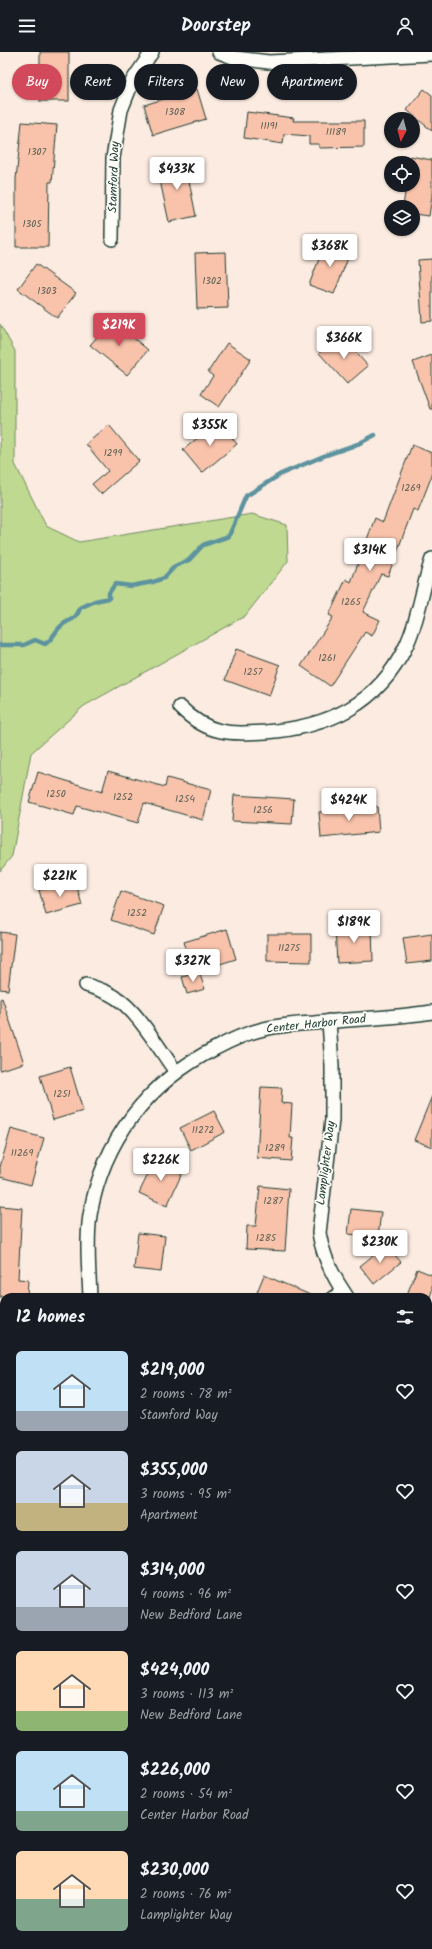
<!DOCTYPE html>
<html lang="en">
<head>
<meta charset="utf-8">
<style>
  :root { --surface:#171b24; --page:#20242c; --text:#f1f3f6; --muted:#9ea1a6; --accent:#d1495b }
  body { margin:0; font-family:Kalam,sans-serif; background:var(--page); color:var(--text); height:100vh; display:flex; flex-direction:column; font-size:15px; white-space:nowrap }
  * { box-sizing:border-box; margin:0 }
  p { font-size:13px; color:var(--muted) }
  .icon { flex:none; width:22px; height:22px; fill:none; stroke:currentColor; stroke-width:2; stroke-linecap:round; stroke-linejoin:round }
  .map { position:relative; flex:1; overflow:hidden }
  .drawer { position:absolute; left:0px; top:1241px; width:432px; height:656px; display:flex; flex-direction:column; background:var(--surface); border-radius:12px 12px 0 0; box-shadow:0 1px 3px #0004 }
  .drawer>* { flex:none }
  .top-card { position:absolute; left:12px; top:12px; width:408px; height:36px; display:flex; gap:8px }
  .needle { width:26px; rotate:186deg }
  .fabs { position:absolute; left:384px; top:60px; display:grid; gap:8px }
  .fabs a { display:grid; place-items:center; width:36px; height:36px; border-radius:50%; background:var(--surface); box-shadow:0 1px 3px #0004; font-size:20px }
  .price { position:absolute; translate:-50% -34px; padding:0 9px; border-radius:4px; background:#fff; color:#222; font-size:13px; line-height:26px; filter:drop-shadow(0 1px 2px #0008) }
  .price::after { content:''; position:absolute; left:50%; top:24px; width:12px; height:9px; margin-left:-6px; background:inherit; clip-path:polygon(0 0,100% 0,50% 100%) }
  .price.current { background:var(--accent); color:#fff }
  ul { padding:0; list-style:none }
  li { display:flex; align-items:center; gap:12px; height:100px; padding:0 16px }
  li span { display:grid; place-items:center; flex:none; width:112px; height:80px; border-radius:6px; color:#555 }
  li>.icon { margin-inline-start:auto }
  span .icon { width:48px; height:48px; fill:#fffc; stroke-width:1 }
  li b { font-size:17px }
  h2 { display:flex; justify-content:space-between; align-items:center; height:48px; padding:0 16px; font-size:17px }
  .tag { padding:0 14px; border-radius:18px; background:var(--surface); box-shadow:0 1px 3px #0004; font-size:14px; line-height:36px }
  .tag.current { background:var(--accent); color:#fff }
  header { display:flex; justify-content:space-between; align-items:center; height:52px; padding:0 16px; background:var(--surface); font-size:18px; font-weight:700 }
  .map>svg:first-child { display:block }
  .green { fill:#bfd990; stroke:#6f8b62 }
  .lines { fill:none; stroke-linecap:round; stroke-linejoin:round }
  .stream { stroke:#5d939f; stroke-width:4.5 }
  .building { fill:#f9c3ab; stroke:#1f3d34 }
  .lane-casing { stroke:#1f3d34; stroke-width:10 }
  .street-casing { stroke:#1f3d34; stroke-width:16 }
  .lane { stroke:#fdfcf7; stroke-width:7 }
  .street { stroke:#fdfcf7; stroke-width:13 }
  .labels { text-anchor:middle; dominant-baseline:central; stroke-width:3.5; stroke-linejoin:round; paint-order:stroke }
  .number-label { font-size:10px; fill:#565e52 }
  .street-label { font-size:12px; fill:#1f3d34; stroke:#fdfcf7 }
</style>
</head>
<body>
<header><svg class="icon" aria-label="menu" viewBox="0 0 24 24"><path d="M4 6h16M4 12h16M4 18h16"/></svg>Doorstep<svg class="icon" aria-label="person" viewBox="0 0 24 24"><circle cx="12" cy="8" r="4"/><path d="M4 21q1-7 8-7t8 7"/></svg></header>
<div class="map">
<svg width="432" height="1897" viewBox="0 0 432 1897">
  <rect width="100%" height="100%" fill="#fcebe0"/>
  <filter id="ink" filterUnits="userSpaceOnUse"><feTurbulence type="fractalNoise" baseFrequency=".025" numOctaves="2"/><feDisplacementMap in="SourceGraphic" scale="8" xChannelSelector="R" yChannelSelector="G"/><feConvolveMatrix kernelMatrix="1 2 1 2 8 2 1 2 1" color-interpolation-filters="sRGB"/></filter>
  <g filter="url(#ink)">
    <!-- green -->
    <g class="green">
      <path d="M0 272 15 299V412L46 474 79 490 252 462 287 473 288 509 245 564 84 654 31 701 12 804 0 819Z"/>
      <path d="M432 1604V1662L428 1664V1606Z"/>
      <path d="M0 1858 4 1862V1893H35L39 1897H0Z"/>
      <path d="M153 1893H277L278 1897H151Z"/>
    </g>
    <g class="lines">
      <!-- stream -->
      <g class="stream">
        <path d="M0 593H24L35 588 45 592C52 588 54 581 60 575 68 566 75 571 80 556L95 549 109 546V541L115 532 131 534 153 530 164 526 175 514 189 508 203 493 229 484 246 444 281 422 326 403 358 392 375 383"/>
        <path d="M428 1643 432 1641"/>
        <path d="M185 1897V1893"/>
      </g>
    </g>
    <!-- building -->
    <g class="building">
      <rect x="40" y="0" width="29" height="49"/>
      <path d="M197 37 206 67 153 83 144 53Z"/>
      <path d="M424 37 432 43V79L407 58Z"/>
      <path d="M247 60 294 66 293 69H364V95L319 96V92H309V84L284 82 283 92 244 86Z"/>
      <path d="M22 70 57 73 52 130H49L48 195H16V127Z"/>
      <path d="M410 104 432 108V144L429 164 413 162V155H403L406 133H413V111H409Z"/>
      <path d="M185 109 196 164 169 170 157 115Z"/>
      <path d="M326 189 351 198 334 242 309 233Z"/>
      <path d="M226 200 228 256 197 257 195 201Z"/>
      <path d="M432 207V269L422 270 418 208Z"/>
      <path d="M36 212 76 241 57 266 18 237Z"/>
      <path d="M112 268 148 298 127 323 90 293Z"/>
      <path d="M340 283 368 314 347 332 319 301Z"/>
      <path d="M227 291 251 307 219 355 201 342 213 324 208 320Z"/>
      <path d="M432 303V357H430L413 310Z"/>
      <path d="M218 369 237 392 202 421 183 398Z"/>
      <path d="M109 373 139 409 101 442 92 432 108 419 86 392Z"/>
      <path d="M412 393 432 401V423L418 459 413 457 388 524 381 522 363 560 380 568 372 584 365 580 330 634 301 614 333 565 329 563 346 527 351 530 375 466 383 470Z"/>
      <path d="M236 597 280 613 269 644 225 628Z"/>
      <path d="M108 719 165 735 167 726 211 738 203 768 144 751 138 771 77 754 74 763 29 750 38 720 102 740Z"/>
      <path d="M234 743 294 747 292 772 232 769Z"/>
      <path d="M377 754 379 780 321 786 319 760Z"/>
      <path d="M75 828 82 853 46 863 39 838Z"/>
      <path d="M121 839 164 854 154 883 111 868Z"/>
      <path d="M372 874 373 909 337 911 335 876Z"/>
      <path d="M227 877 236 907 194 920 184 890Z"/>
      <path d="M0 880 15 882 8 938 0 937Z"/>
      <path d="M267 882H311V910L267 909Z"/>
      <path d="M432 882V909L407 912 403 886Z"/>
      <path d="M199 920 205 937 187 942 182 925Z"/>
      <path d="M2 946 24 1011 0 1018V947Z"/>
      <path d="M70 1015 83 1059 53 1068 40 1024Z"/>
      <path d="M261 1035 282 1036 281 1051 292 1052 290 1086H293L291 1109 257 1106Z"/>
      <path d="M432 1044V1095L414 1088Z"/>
      <path d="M214 1059 225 1080 191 1098 180 1076Z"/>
      <path d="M11 1077 44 1086 31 1133 0 1125V1115Z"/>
      <path d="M156 1106 183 1119 167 1154 139 1141Z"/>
      <path d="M260 1134 289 1137 285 1199 246 1197 247 1174H256Z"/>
      <path d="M0 1154 22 1156 18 1227 28 1228 27 1245H0Z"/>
      <path d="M351 1157 381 1160 378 1185 348 1182Z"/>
      <path d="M138 1181 165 1184 161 1220 134 1217Z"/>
      <path d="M386 1193 401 1210 374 1232 360 1214Z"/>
      <path d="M417 1217 432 1223V1239L430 1245H406Z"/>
      <path d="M264 1223 315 1245H255Z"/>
    </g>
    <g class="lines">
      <defs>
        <path id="lane" d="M330 1245 341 1237"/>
        <g id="street">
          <path d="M219 0 235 6 269 10 432 2"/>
          <path d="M112 187 113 106 121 58 133 28 152 0"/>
          <path d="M180 655C208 683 229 682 266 680 328 675 378 653 406 594 419 567 422 536 432 507"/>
          <path d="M86 933C96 936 106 939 115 945 137 958 160 998 176 1020"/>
          <path d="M329 969 332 1014V1068L319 1181C323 1205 333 1225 347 1245"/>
          <path d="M90 1245C89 1218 86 1190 90 1163 103 1088 148 1030 216 996 231 988 243 982 260 978 278 973 296 972 314 971 353 967 393 966 432 960"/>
          <path d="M428 1292 432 1294"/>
          <path d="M428 1506 432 1504"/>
          <path d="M426 1893 431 1897"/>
        </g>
      </defs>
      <!-- lane casing -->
      <use href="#lane" class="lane-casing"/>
      <!-- street casing -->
      <use href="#street" class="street-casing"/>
      <!-- lane -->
      <use href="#lane" class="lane"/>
      <!-- street -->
      <use href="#street" class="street"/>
    </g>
  </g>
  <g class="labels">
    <!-- number labels -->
    <g class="number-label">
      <text x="175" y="60">1308</text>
      <text x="269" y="74">11191</text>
      <text x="336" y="80">11189</text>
      <text x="37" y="100">1307</text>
      <text x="32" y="172">1305</text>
      <text x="212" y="229">1302</text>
      <text x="47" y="239">1303</text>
      <text x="113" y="401">1299</text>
      <text x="411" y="436">1269</text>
      <text x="351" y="550">1265</text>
      <text x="327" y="606">1261</text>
      <text x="253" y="620">1257</text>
      <text x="56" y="742">1250</text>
      <text x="123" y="745">1252</text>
      <text x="185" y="747">1254</text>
      <text x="263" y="758">1256</text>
      <text x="137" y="861">1252</text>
      <text x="289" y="896">11275</text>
      <text x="62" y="1042">1251</text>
      <text x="203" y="1078">11272</text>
      <text x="275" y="1096">1289</text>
      <text x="22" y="1101">11269</text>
      <text x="273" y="1149">1287</text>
      <text x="266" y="1186">1285</text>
    </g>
    <!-- street labels -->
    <g class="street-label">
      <text transform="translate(114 125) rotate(-88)">Stamford Way</text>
      <text transform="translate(316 972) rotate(-6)">Center Harbor Road</text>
      <text transform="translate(326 1111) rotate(-83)">Lamplighter Way</text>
    </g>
  </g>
</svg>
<div class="fabs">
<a><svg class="needle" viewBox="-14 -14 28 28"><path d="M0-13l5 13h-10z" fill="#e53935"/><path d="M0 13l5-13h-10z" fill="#9ea1a6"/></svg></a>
<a><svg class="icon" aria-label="locate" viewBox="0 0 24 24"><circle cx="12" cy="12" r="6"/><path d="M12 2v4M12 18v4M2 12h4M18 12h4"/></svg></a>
<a><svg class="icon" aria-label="layers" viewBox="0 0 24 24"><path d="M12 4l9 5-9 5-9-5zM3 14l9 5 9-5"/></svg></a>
</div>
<b class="price" style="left:177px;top:139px">$433K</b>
<b class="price" style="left:330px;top:216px">$368K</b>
<b class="price current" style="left:119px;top:295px">$219K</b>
<b class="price" style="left:344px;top:308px">$366K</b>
<b class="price" style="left:210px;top:395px">$355K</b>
<b class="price" style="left:370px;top:520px">$314K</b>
<b class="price" style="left:349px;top:770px">$424K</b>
<b class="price" style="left:60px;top:846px">$221K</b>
<b class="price" style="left:354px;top:892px">$189K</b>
<b class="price" style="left:193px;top:931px">$327K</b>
<b class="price" style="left:161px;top:1130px">$226K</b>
<b class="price" style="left:380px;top:1212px">$230K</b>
<div class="top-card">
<a class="tag current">Buy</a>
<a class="tag">Rent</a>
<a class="tag">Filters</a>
<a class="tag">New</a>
<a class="tag">Apartment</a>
</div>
<section class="drawer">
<h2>12 homes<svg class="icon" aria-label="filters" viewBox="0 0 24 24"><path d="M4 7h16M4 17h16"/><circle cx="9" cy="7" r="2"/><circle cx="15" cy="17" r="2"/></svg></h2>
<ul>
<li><span style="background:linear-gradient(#bfe0f5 75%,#9aa5b1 0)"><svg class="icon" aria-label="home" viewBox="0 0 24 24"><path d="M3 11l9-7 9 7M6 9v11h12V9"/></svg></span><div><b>$219,000</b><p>2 rooms · 78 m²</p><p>Stamford Way</p></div><svg class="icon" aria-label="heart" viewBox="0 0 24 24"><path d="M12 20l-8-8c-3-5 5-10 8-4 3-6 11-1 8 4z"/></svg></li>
<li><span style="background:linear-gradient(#c9d6e8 65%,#c2b280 0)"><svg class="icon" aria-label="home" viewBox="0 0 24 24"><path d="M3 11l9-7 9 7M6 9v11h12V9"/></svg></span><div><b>$355,000</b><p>3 rooms · 95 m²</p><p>Apartment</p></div><svg class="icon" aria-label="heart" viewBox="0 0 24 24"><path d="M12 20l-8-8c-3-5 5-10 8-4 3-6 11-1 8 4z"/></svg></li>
<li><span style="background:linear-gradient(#c9d6e8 70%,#9aa5b1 0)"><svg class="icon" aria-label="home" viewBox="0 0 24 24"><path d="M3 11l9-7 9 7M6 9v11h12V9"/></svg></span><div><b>$314,000</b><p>4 rooms · 96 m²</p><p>New Bedford Lane</p></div><svg class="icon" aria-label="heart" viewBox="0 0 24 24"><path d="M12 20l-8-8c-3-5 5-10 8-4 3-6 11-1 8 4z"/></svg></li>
<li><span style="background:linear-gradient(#ffd9b3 75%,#8fb573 0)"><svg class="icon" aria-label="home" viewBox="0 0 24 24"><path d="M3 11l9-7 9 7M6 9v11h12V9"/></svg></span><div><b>$424,000</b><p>3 rooms · 113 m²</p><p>New Bedford Lane</p></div><svg class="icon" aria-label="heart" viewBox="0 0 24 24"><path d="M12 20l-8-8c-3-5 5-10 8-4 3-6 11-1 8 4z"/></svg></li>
<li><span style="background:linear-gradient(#bfe0f5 75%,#7fa58c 0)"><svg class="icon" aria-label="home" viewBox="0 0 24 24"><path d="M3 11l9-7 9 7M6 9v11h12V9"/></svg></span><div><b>$226,000</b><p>2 rooms · 54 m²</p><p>Center Harbor Road</p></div><svg class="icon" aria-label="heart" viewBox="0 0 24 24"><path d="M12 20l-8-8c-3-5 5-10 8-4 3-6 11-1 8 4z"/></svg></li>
<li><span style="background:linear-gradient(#ffd9b3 60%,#7fa58c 0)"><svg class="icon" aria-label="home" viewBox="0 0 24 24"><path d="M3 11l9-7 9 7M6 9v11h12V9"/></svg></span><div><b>$230,000</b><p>2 rooms · 76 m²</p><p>Lamplighter Way</p></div><svg class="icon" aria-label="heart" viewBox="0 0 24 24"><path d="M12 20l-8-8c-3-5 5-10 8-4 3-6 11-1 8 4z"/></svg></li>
</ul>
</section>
</div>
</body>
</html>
